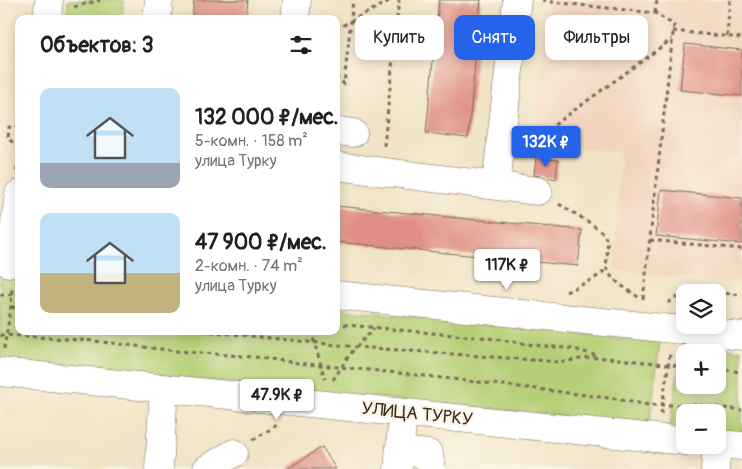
<!DOCTYPE html>
<html lang="ru">
<head>
<meta charset="utf-8">
<style>
  :root { --surface:#fff; --page:#f6f6f6; --text:#202124; --muted:#757577; --accent:#2563eb }
  body { margin:0; font-family:Pangolin,sans-serif; background:var(--page); color:var(--text); height:100vh; display:flex; flex-direction:column; font-size:19px; white-space:nowrap }
  * { box-sizing:border-box; margin:0 }
  p { font-size:16px; color:var(--muted) }
  .icon { flex:none; width:28px; height:28px; fill:none; stroke:currentColor; stroke-width:2; stroke-linecap:round; stroke-linejoin:round }
  .map { position:relative; flex:1; overflow:hidden }
  .drawer { position:absolute; left:15px; top:15px; width:325px; height:320px; display:flex; flex-direction:column; background:var(--surface); border-radius:10px; box-shadow:0 2px 12px #0003 }
  .drawer>* { flex:none }
  .top-card { position:absolute; left:355px; top:15px; width:311px; height:45px; display:flex; gap:10px }
  .buttons { position:absolute; left:676px; top:284px; display:grid; gap:10px }
  .buttons a { display:grid; place-items:center; width:50px; height:50px; border-radius:10px; background:var(--surface); box-shadow:0 2px 12px #0003; font-size:25px }
  .price { position:absolute; translate:-50% -42px; padding:0 11px; border-radius:5px; background:#fff; color:#222; font-size:16px; line-height:32px; filter:drop-shadow(0 1px 2px #0008) }
  .price::after { content:''; position:absolute; left:50%; top:30px; width:15px; height:11px; margin-left:-8px; background:inherit; clip-path:polygon(0 0,100% 0,50% 100%) }
  .price.current { background:var(--accent); color:#fff }
  ul { padding:0; list-style:none }
  li { display:flex; align-items:center; gap:15px; height:125px; padding:0 25px }
  li span { display:grid; place-items:center; flex:none; width:140px; height:100px; border-radius:10px; color:#555 }
  li>.icon { margin-inline-start:auto }
  span .icon { width:60px; height:60px; fill:#fffc; stroke-width:1 }
  li b { font-size:21px }
  h2 { display:flex; justify-content:space-between; align-items:center; height:60px; padding:0 25px; font-size:21px }
  .pill { padding:0 18px; border-radius:10px; background:var(--surface); box-shadow:0 2px 12px #0003; font-size:18px; line-height:45px }
  .pill.current { background:var(--accent); color:#fff }
  .map>svg:first-child { display:block }
  .built { fill:#f2d4be }
  .green { fill:#b4cf75; stroke:#787c4a; fill-rule:evenodd }
  .building { fill:#df8f84 }
  .lines { fill:none; stroke-linecap:round; stroke-linejoin:round }
  .minor-casing { stroke:#7b6b58; stroke-width:29 }
  .path { stroke:#7b6b58; stroke-width:3; stroke-dasharray:4 4; stroke-linecap:butt }
  .minor { stroke:#fff; stroke-width:28 }
  .labels { text-anchor:middle; dominant-baseline:central; stroke-width:5; stroke-linejoin:round; paint-order:stroke }
  .street-label { font-size:18px; fill:#3b2a1e; stroke:#fcf5e5 }
</style>
</head>
<body>
<div class="map">
<svg width="742" height="469" viewBox="0 0 742 469">
  <rect width="100%" height="100%" fill="#fcf5e5"/>
  <filter id="ink" filterUnits="userSpaceOnUse"><feTurbulence type="fractalNoise" baseFrequency=".02" numOctaves="2"/><feDisplacementMap in="SourceGraphic" scale="10" xChannelSelector="R" yChannelSelector="G"/><feConvolveMatrix kernelMatrix="1 2 1 2 8 2 1 2 1" color-interpolation-filters="sRGB"/></filter>
  <filter id="wash" filterUnits="userSpaceOnUse"><feTurbulence type="fractalNoise" baseFrequency=".0096" numOctaves="4" result="noise"/><feDisplacementMap in="SourceGraphic" scale="20" xChannelSelector="R" yChannelSelector="G"/><feGaussianBlur stdDeviation="1.12" result="paint"/><feColorMatrix in="noise" values="0 0 0 0 0 0 0 0 0 0 0 0 0 0 0 0 0 1.4 0 .05"/><feComposite in="paint" operator="in"/></filter>
  <g filter="url(#wash)">
    <rect width="100%" height="100%" fill="#f1e3c5"/>
    <!-- built -->
    <path class="built" d="M548 0H742V284L615 270 620 152 534 144Z"/>
    <!-- green -->
    <g class="green">
      <path d="M68 0H124L122 19H67Z"/>
      <path d="M0 275 19 277V331H336V309L660 342 649 425 0 360Z"/>
      <path d="M682 344 742 350V434L718 431V412H685V428L670 427ZM685 352H718V385H685Z"/>
    </g>
    <g id="blocks">
      <!-- building -->
      <g class="building">
        <path d="M194 0H248L246 19H192Z"/>
        <path d="M439 0H481L468 138 426 133Z"/>
        <path d="M685 44 742 50V96L680 90Z"/>
        <path d="M536 157 558 160 556 179 534 175Z"/>
        <path d="M661 190 742 198V244L656 236Z"/>
        <path d="M336 206 582 230 578 266 336 242Z"/>
        <path d="M322 447 336 469H287Z"/>
      </g>
    </g>
  </g>
  <g filter="url(#ink)">
    <use href="#blocks" fill-opacity="0" stroke="#7b6b58" stroke-width="1"/>
    <g class="lines">
      <defs>
        <g id="minor">
          <path d="M47 19 49 0"/>
          <path d="M157 19 159 0"/>
          <path d="M295 19 297 0"/>
          <path d="M336 131 353 133"/>
          <path d="M336 166 538 191"/>
          <path d="M496 185 517 0"/>
          <path d="M9 263 19 194"/>
          <path d="M336 295 742 336"/>
          <path d="M0 372 685 441"/>
          <path d="M718 444 742 446"/>
          <path d="M400 451 429 454 431 469"/>
          <path d="M159 469 164 388"/>
          <path d="M207 469 234 453"/>
          <path d="M398 469 403 413"/>
          <path d="M715 469 717 445"/>
        </g>
      </defs>
      <!-- minor casing -->
      <use href="#minor" class="minor-casing"/>
      <!-- path -->
      <g class="path">
        <path d="M542 1 655 13 674 25 643 300"/>
        <path d="M74 7 100 0"/>
        <path d="M655 13 657 0"/>
        <path d="M336 29 391 0"/>
        <path d="M673 31 742 38"/>
        <path d="M727 36 730 0"/>
        <path d="M19 41 17 52 19 53"/>
        <path d="M336 76 344 84 353 0"/>
        <path d="M19 128 9 127 8 139 19 146"/>
        <path d="M535 139 672 39"/>
        <path d="M384 146 399 0"/>
        <path d="M16 171 19 163"/>
        <path d="M559 204C568 210 600 227 604 235 611 245 605 258 607 269 609 279 633 293 641 299"/>
        <path d="M650 240 742 249"/>
        <path d="M566 292 595 278 607 269"/>
        <path d="M694 292H711L742 295"/>
        <path d="M0 295 19 294"/>
        <path d="M668 303 674 299 685 294"/>
        <path d="M11 307 19 308"/>
        <path d="M336 324 475 337"/>
        <path d="M203 331 357 347 561 362C571 361 581 358 592 358 603 357 615 359 627 360 646 362 666 364 685 367"/>
        <path d="M311 331 325 379"/>
        <path d="M0 335 24 336 94 341 177 351 255 357 298 363 408 374 554 391 617 399 648 405H698L742 410"/>
        <path d="M481 337 534 345 574 349 598 356"/>
        <path d="M4 349 11 307 12 286"/>
        <path d="M718 369 742 372"/>
        <path d="M333 380 350 354 374 328"/>
        <path d="M661 414 670 354"/>
        <path d="M253 440 277 425"/>
      </g>
      <!-- minor -->
      <use href="#minor" class="minor"/>
    </g>
  </g>
  <g class="labels">
    <!-- street labels -->
    <g class="street-label">
      <text transform="translate(417 414) rotate(6)">УЛИЦА ТУРКУ</text>
    </g>
  </g>
</svg>
<div class="buttons">
<a><svg class="icon" aria-label="layers" viewBox="0 0 24 24"><path d="M12 4l9 5-9 5-9-5zM3 14l9 5 9-5"/></svg></a>
<a>+</a>
<a>−</a>
</div>
<b class="price current" style="left:546px;top:168px">132K ₽</b>
<b class="price" style="left:507px;top:291px">117K ₽</b>
<b class="price" style="left:277px;top:421px">47.9K ₽</b>
<div class="top-card">
<a class="pill">Купить</a>
<a class="pill current">Снять</a>
<a class="pill">Фильтры</a>
</div>
<section class="drawer">
<h2>Объектов: 3<svg class="icon" aria-label="filters" viewBox="0 0 24 24"><path d="M4 7h16M4 17h16"/><circle cx="9" cy="7" r="2"/><circle cx="15" cy="17" r="2"/></svg></h2>
<ul>
<li><span style="background:linear-gradient(#bfe0f5 75%,#9aa5b1 0)"><svg class="icon" aria-label="home" viewBox="0 0 24 24"><path d="M3 11l9-7 9 7M6 9v11h12V9"/></svg></span><div><b>132 000 ₽/мес.</b><p>5-комн. · 158 m²</p><p>улица Турку</p></div></li>
<li><span style="background:linear-gradient(#bfe0f5 60%,#c2b280 0)"><svg class="icon" aria-label="home" viewBox="0 0 24 24"><path d="M3 11l9-7 9 7M6 9v11h12V9"/></svg></span><div><b>47 900 ₽/мес.</b><p>2-комн. · 74 m²</p><p>улица Турку</p></div></li>
</ul>
</section>
</div>
</body>
</html>
